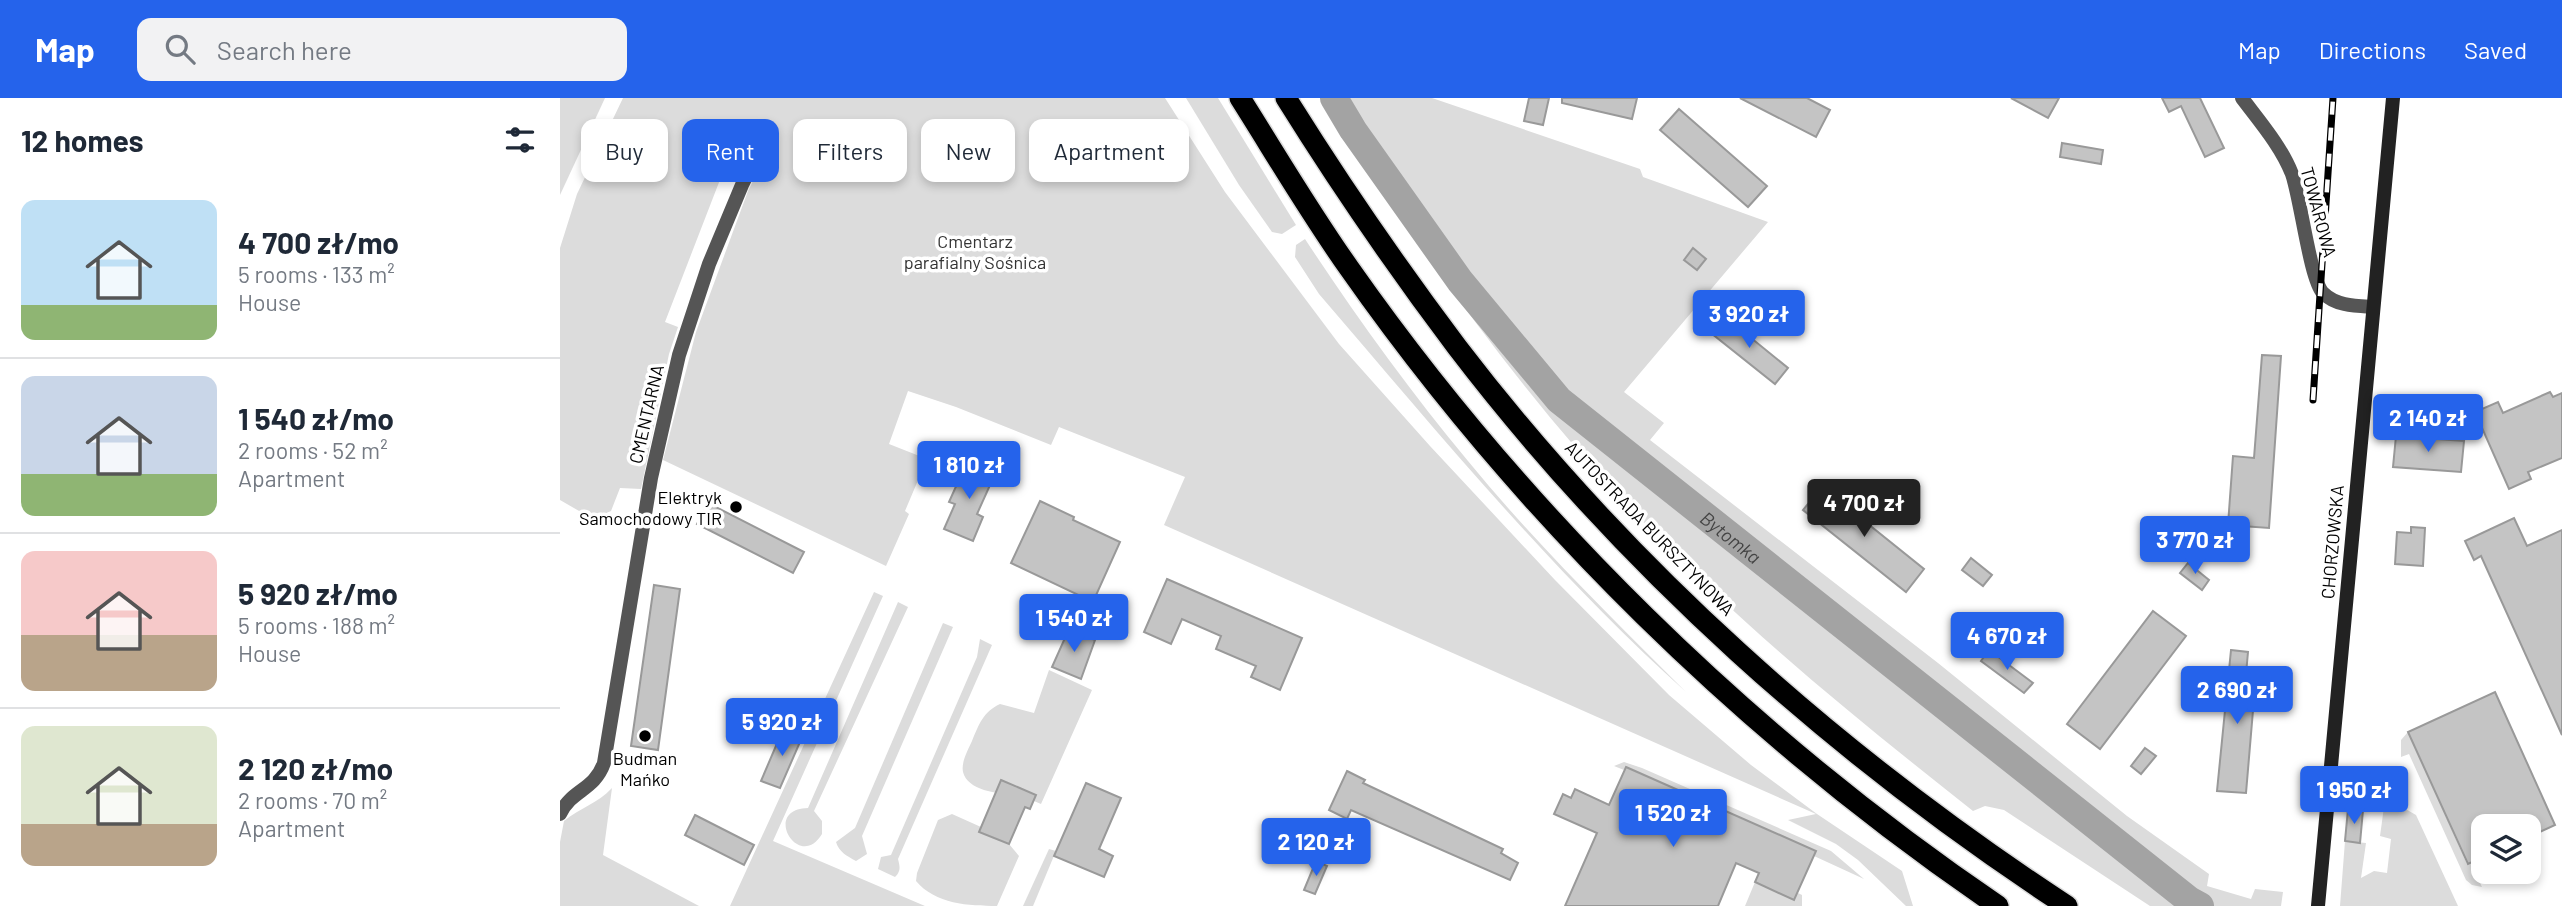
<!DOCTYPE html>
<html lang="en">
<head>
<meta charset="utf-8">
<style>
  :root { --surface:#fff; --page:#f2f2f3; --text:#1f2937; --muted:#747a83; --line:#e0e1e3; --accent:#2563eb }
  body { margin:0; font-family:Barlow,sans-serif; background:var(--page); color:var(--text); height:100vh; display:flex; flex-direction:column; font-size:26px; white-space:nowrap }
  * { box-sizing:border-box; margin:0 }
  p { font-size:23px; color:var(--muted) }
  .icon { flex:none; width:38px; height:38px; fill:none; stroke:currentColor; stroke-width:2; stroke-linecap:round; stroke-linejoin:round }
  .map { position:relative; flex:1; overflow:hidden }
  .side { display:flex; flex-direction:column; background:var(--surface); width:560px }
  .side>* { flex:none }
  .hud { position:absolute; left:21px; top:21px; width:665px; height:63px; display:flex; gap:14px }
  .tools { position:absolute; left:1911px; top:716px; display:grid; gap:14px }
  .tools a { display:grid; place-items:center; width:70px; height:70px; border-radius:14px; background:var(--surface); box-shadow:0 4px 10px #0003; font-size:35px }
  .price { position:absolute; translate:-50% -60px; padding:0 16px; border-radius:7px; background:var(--accent); color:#fff; font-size:23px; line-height:46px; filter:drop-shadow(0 2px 4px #0008) }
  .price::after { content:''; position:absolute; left:50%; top:42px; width:21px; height:16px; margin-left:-10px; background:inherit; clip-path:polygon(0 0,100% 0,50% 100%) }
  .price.selected { background:#222; color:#fff }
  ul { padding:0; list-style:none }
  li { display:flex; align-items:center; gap:21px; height:175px; padding:0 21px }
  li+li { border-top:2px solid var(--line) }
  li span { display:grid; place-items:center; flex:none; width:196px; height:140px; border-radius:14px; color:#555 }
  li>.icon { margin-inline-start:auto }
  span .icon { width:84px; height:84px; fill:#fffc; stroke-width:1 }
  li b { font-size:30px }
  h2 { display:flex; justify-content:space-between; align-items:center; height:84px; padding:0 21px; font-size:30px }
  .tag { padding:0 24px; border-radius:14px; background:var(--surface); box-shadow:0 4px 10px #0003; font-size:24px; line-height:63px }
  .tag.selected { background:var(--accent); color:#fff }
  header { display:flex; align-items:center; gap:42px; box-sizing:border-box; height:98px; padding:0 35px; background:var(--accent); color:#fff }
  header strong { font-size:33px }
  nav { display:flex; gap:38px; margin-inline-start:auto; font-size:24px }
  .search { width:490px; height:63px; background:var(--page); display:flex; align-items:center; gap:18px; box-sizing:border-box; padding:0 24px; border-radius:14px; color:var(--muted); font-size:26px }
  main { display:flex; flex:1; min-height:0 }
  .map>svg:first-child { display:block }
  .green { fill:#dcdcdc }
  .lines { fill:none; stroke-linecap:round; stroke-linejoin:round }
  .river { stroke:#a3a3a3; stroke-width:28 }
  .building { fill:#c4c4c4; stroke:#999; stroke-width:2 }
  .motorway-casing { stroke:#dbdbdb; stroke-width:24 }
  .minor { stroke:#555; stroke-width:14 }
  .secondary { stroke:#222; stroke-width:14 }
  .motorway { stroke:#000; stroke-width:21 }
  .rail-casing { stroke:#000; stroke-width:7 }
  .rail { stroke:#fff; stroke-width:4.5; stroke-dasharray:13; stroke-linecap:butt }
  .poi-dot { fill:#000; stroke:#fff; stroke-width:2.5 }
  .labels { text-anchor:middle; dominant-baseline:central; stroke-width:7; stroke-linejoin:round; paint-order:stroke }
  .street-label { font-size:18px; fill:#000; stroke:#fff }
  .park-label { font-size:18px; fill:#333; stroke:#fff }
  .poi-label { font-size:18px; fill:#000; stroke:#fff; text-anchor:end }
  .water-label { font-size:19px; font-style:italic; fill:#444; stroke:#fff }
</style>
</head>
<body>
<header>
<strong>Map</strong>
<div class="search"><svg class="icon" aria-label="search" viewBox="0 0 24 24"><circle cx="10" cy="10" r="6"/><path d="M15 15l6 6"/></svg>Search here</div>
<nav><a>Map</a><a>Directions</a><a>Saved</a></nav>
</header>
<main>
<section class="side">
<h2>12 homes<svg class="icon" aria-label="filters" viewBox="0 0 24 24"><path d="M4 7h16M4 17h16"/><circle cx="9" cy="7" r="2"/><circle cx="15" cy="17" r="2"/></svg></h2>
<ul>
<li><span style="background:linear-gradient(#bfe0f5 75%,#8fb573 0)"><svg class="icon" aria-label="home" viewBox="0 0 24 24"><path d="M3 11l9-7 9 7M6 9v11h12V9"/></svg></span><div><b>4 700 zł/mo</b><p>5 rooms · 133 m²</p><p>House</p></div></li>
<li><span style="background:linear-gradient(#c9d6e8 70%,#8fb573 0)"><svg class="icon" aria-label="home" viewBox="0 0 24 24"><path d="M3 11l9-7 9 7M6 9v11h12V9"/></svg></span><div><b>1 540 zł/mo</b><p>2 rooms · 52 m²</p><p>Apartment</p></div></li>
<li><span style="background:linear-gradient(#f6c9c9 60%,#b9a48a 0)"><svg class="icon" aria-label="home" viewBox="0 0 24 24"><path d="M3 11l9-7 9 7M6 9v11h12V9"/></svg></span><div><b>5 920 zł/mo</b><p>5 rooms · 188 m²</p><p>House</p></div></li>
<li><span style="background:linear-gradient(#dfe7d0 70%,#b9a48a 0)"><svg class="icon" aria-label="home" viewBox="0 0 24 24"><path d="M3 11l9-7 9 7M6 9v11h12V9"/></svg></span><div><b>2 120 zł/mo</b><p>2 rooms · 70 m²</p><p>Apartment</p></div></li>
</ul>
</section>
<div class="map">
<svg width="2002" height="808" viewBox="0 0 2002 808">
  <rect width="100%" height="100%" fill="#fff"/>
  <!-- green -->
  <g class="green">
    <path d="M0 0H45L0 97Z"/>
    <path d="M63 0H605L665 94 779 246 870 348 995 482 1109 597 1191 667 1257 716 1342 773 1353 808H1346L1298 762 1276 746 1228 722 1256 716 604 427 625 379 499 329 491 347 396 309 348 293 329 346 367 361 345 413 349 416 326 468 103 362 136 234 188 93 214 41 180 30 105 224 118 229 109 256 81 391 60 390 51 413 33 421 0 402V150L17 96Z"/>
    <path d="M626 0H658L736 127 722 136 712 134 679 87Z"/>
    <path d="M763 0H872L1080 71 1083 79 1208 124 1064 294 1104 325 1090 342 1378 565 1567 718 1649 776 1647 788 1691 801 1695 791 1723 794 1721 808H1590L1444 712 1425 708 1413 713C1298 622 1185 531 1084 425 960 296 858 150 763 0Z"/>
    <path d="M745 141C795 217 849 292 908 363 975 445 1051 519 1126 594 991 473 876 332 759 196L735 159 736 147Z"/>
    <path d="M314 494 323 498 213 743 365 808H170Z"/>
    <path d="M338 504 348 509 254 713 262 723V736C239 774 201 711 248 710Z"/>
    <path d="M383 525 393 529 302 738 307 756 296 763C287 758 279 754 276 744L295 730Z"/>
    <path d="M420 541 432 547 338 761C340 769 341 773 335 779L318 771 321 759 331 757 417 559Z"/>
    <path d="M489 572 532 592 481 706 474 703 476 697C457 697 409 698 403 674 401 664 408 652 412 643 419 626 423 614 440 606L474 615Z"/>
    <path d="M1848 634 1907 766 1911 765 1922 789 1912 787 1906 782 1849 656 1841 659V642Z"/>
    <path d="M1064 664 1082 670 1271 753 1304 781 1254 758 1255 753 1067 669 1064 672 1054 668Z"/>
    <path d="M52 690 43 757 139 808H0V744L4 723C21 709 37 706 52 690Z"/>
    <path d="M1829 705H1835L1856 717 1898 808H1780L1785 743 1806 745 1801 780 1814 773 1827 775 1831 741 1820 738 1824 709Z"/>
    <path d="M392 716 421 729 420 734 449 746 459 758 437 808C409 808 375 806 356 783L357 775 378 722Z"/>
    <path d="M489 751 496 753 473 808H463Z"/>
    <path d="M1195 784 1234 802 1238 795 1242 797V808H1185Z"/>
  </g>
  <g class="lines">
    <!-- river -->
    <path class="river" id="s1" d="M774 0 793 32 900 183 999 302 1629 802 1640 808"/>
  </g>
  <!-- building -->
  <g class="building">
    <path d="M969 0H989L983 27 964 23Z"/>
    <path d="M1002 0H1077L1072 21 1002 5Z"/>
    <path d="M1180 0H1247L1270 12 1256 39Z"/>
    <path d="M1451 0H1499L1488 20Z"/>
    <path d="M1602 0H1640L1664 50 1645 59 1621 8 1609 14Z"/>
    <path d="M1119 11 1207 88 1188 109 1100 32Z"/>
    <path d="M1502 45 1543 52 1541 66 1500 59Z"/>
    <path d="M1133 150 1146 161 1137 172 1124 162Z"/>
    <path d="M1164 218 1228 270 1215 286 1151 235Z"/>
    <path d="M1702 257 1721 258 1709 430 1668 427 1673 358 1694 360Z"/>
    <path d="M1990 294 1993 299 2002 295V360L1968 374 1971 381 1949 391 1915 314 1938 304 1943 315Z"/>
    <path d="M1836 338 1904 343 1901 374 1833 369Z"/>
    <path d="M407 364 435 376 417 416 423 419 413 443 384 431 395 406 389 404Z"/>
    <path d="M1262 389 1364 471 1346 494 1243 412Z"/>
    <path d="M480 403 514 419 513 422 560 444 533 504 451 465Z"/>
    <path d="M148 405 244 454 233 475 137 426Z"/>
    <path d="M1954 420 1967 448 2002 432V637L1921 458 1914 462 1905 443Z"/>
    <path d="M1851 429 1865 430 1863 468 1835 466 1837 434 1851 435Z"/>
    <path d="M1411 460 1432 477 1423 488 1402 472Z"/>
    <path d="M1628 465 1649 482 1642 492 1620 475Z"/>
    <path d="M607 481 742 540 720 592 691 579 696 568 656 551 661 538 622 521 611 546 584 534Z"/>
    <path d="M94 487 120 491 98 652 71 648Z"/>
    <path d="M1593 513 1626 538 1540 651 1507 626Z"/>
    <path d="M509 531 535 542 521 581 492 569Z"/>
    <path d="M1429 552 1473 585 1464 595 1421 563Z"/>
    <path d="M1671 552 1688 554 1686 576 1696 577 1686 695 1657 693Z"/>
    <path d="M1935 594 1995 727 1969 739V728H1923V759L1908 766 1848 634Z"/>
    <path d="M224 629 243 637 220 690 201 683Z"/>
    <path d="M1585 650 1596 658 1581 676 1571 668Z"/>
    <path d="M1066 669 1256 753 1234 802 1195 784 1199 775 1176 765 1158 808H1005L1037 735 994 716 1003 696 1011 700 1015 691 1049 707Z"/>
    <path d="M787 673 805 682 803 685 943 751 941 755 958 765 950 782 791 712 787 721 769 712Z"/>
    <path d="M441 682 476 697 470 711 465 709 449 746 419 734Z"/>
    <path d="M526 685 561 700 539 751 553 758 544 779 494 758Z"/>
    <path d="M1788 711 1803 712 1800 745 1785 743Z"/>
    <path d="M135 717 194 747 184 767 125 737Z"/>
    <path d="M756 763 767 768 755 796 744 792Z"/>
  </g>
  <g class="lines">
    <defs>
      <g id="motorway">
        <path d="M680 0C716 57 750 115 789 170 963 418 1188 638 1438 808"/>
        <path d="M726 0C779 85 836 168 897 249 1065 469 1276 657 1507 808"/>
      </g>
    </defs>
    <!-- motorway casing -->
    <use href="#motorway" class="motorway-casing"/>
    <!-- minor -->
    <g class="minor">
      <path d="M1682 0C1700 24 1721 48 1732 76 1741 102 1750 181 1763 195 1776 208 1796 208 1813 209"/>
      <path d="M0 716C12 691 34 693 44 665L91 380 119 257 149 166 182 87 203 44"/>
    </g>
    <!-- secondary -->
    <path class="secondary" d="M1758 808 1833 0"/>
    <!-- motorway -->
    <use href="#motorway" class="motorway"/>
    <defs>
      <path id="rail" d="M1753 302 1773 0"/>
    </defs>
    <!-- rail casing -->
    <use href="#rail" class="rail-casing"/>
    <!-- rail -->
    <use href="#rail" class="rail"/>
  </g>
  <!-- markers -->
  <g class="poi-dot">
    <circle cx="176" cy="409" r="7"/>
    <circle cx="85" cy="638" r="7"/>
  </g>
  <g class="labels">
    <!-- street labels -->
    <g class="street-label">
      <text transform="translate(1759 114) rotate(75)">TOWAROWA</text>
      <text transform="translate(86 316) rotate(-77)">CMENTARNA</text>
      <text transform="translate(1090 430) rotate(46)">AUTOSTRADA BURSZTYNOWA</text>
      <text transform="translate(1772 444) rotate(-85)">CHORZOWSKA</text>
    </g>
    <!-- park labels -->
    <g class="park-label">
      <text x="415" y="143">Cmentarz<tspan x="415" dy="21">parafialny Sośnica</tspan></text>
    </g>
    <!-- poi labels -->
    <g class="poi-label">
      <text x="162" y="399">Elektryk<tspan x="162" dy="21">Samochodowy TIR</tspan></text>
      <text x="85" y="660" text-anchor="middle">Budman<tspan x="85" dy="21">Mańko</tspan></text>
    </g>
    <!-- water labels -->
    <g class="water-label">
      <text stroke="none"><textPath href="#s1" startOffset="597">Bytomka</textPath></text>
    </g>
  </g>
</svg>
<div class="tools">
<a><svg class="icon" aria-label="layers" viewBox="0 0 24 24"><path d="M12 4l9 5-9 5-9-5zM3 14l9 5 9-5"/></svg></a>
</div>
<b class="price" style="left:1189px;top:252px">3 920 zł</b>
<b class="price" style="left:1868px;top:356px">2 140 zł</b>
<b class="price" style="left:409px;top:403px">1 810 zł</b>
<b class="price selected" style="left:1304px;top:441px">4 700 zł</b>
<b class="price" style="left:1635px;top:478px">3 770 zł</b>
<b class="price" style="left:514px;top:556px">1 540 zł</b>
<b class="price" style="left:1447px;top:574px">4 670 zł</b>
<b class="price" style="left:1677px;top:628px">2 690 zł</b>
<b class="price" style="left:222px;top:660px">5 920 zł</b>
<b class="price" style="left:1794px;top:728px">1 950 zł</b>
<b class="price" style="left:1113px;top:751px">1 520 zł</b>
<b class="price" style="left:756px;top:780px">2 120 zł</b>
<div class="hud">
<a class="tag">Buy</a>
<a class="tag selected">Rent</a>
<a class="tag">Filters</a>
<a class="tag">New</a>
<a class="tag">Apartment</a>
</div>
</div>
</main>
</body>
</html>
